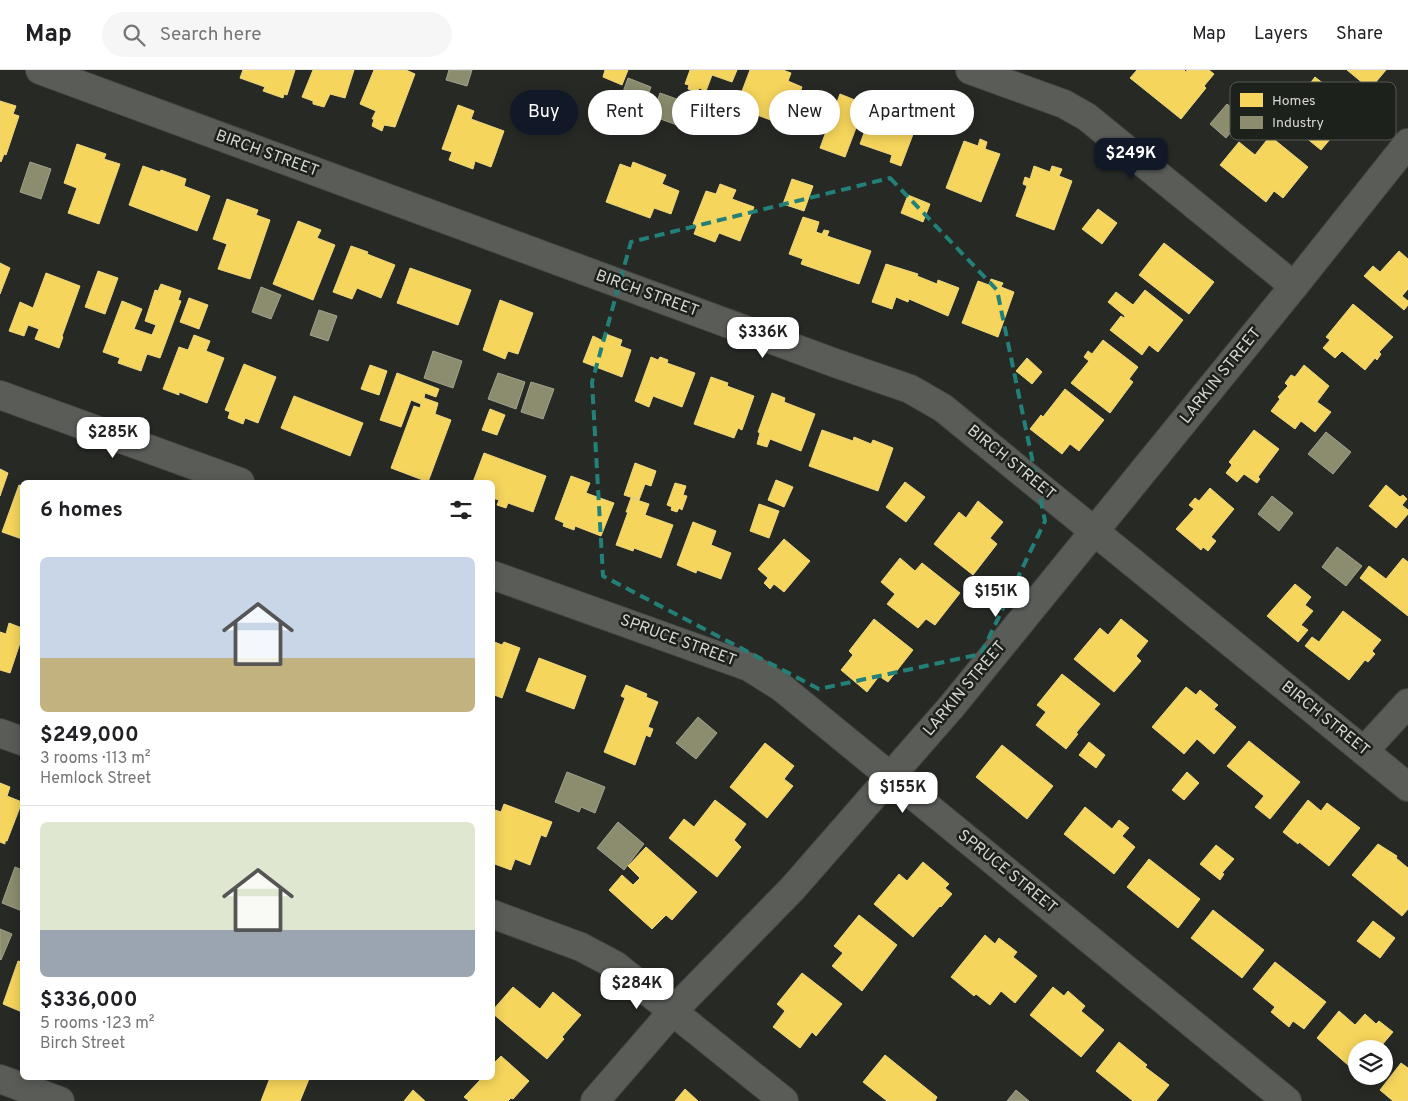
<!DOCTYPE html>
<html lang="en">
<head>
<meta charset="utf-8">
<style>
  :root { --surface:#fff; --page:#f6f6f6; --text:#202124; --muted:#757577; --line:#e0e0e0; --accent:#111827 }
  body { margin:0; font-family:Overpass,sans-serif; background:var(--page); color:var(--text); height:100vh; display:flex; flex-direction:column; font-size:19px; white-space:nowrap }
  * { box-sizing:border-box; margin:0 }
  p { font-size:16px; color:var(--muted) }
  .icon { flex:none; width:28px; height:28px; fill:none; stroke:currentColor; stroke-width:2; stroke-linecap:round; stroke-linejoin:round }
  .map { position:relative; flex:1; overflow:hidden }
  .panel { position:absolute; left:20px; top:410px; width:475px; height:600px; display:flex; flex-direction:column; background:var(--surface); border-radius:8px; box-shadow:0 2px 12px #0003 }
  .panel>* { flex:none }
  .guide { position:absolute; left:510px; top:20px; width:475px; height:45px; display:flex; gap:10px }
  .fabs { position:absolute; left:1348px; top:970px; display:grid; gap:10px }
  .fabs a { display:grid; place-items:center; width:45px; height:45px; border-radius:50%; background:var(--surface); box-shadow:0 2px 12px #0003; font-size:25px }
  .price { position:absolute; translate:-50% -42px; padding:0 11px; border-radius:10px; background:#fff; color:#222; font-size:16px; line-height:32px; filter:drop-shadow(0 1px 2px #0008) }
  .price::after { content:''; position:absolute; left:50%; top:30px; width:15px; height:11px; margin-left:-8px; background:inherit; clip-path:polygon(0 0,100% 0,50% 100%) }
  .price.on { background:var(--accent); color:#fff }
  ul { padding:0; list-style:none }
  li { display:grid; align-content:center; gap:10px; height:265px; padding:0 20px }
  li+li { border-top:1px solid var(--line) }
  li span { display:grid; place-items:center; height:155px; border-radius:8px; color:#555 }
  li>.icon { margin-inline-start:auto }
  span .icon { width:90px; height:90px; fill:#fffc; stroke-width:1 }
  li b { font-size:21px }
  h2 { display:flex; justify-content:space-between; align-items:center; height:60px; padding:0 20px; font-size:21px }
  .pill { padding:0 18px; border-radius:22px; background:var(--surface); box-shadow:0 2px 12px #0003; font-size:18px; line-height:45px }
  .pill.on { background:var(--accent); color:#fff }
  header { display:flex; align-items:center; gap:30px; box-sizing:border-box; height:70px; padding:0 25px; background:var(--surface); border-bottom:1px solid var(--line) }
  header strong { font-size:24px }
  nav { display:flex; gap:28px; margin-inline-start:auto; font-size:18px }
  .search { width:350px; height:45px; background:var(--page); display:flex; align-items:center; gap:12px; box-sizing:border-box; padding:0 18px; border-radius:28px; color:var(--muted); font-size:19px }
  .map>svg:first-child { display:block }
  .homes { fill:#f6d55c; stroke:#ecd680 }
  .industry { fill:#8c8c6e; stroke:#a2a28c }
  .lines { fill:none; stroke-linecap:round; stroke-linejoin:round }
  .minor-casing { stroke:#434542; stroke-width:30 }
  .minor { stroke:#5a5c58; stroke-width:28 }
  .marked { fill:none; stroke:#238078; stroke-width:4; stroke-dasharray:10 6; stroke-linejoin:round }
  .labels { text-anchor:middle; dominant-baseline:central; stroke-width:5; stroke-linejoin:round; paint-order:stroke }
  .street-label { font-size:16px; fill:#d5d7d3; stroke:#1d211b }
  .key { fill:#1d211b; stroke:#545852; stroke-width:1 }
  .key-label { font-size:14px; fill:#d5d7d3 }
</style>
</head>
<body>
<header>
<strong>Map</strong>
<div class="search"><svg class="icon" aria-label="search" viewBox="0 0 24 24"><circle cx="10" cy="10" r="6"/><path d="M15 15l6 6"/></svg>Search here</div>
<nav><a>Map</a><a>Layers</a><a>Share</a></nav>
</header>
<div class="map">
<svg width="1408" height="1031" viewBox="0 0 1408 1031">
  <rect width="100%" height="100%" fill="#272925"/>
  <!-- homes -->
  <g class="homes">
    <path d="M243 0H295L287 25 284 24 283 28 263 21 265 17 240 8Z"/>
    <path d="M313 0H354L345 28 330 24 324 37 313 34V31L302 27Z"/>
    <path d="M374 0H406L415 4 395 57 384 55 382 61 372 56 374 49H372L376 41 360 34Z"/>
    <path d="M605 0H628L622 15 603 7Z"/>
    <path d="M690 0H737L732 12 712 5 706 21 699 18 698 22 688 19 689 15 685 14Z"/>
    <path d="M750 0H783L791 3 788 11 802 17 790 49 784 47 781 54 736 37Z"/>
    <path d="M1137 0H1184L1186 2 1187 0H1209L1214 4 1204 16 1206 18 1181 49 1130 8Z"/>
    <path d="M1347 0H1386L1370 19Z"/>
    <path d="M1315 7 1347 32 1339 43 1347 49 1321 80 1283 49Z"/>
    <path d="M840 24 865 34 845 87 820 78Z"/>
    <path d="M0 31 16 36 13 44 19 46 6 85 4 84 1 92 0 91Z"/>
    <path d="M458 35 474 41 471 49 504 61 491 97 475 91 473 99 449 90 452 82 442 79Z"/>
    <path d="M874 36 898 45 901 39 918 45 915 51H918L901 96 890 92 892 85 860 74Z"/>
    <path d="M1270 66 1308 97 1283 128 1274 121 1266 132 1220 95 1239 72 1255 85Z"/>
    <path d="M980 69 987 72 985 79 1000 84 981 132 946 118 964 71 978 76Z"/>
    <path d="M77 74 106 84 104 89 120 94 99 154 68 143 77 118 64 113Z"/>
    <path d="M633 92 666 105 662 114 679 121 671 144 654 138 650 148 606 132 620 94 631 98Z"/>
    <path d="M143 96 160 102 161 100 186 109 184 116 210 126 197 161 129 135Z"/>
    <path d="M1034 96 1050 102 1052 96 1062 99 1059 106 1072 111 1054 160 1016 146 1027 116 1023 114 1025 107 1030 109Z"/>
    <path d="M792 109 813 116 804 141 783 134Z"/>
    <path d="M720 114 736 120 732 129 754 137 740 171 719 163 715 172 694 164 697 156 693 154 706 121 716 124Z"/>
    <path d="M908 125 930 134 923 152 901 143Z"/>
    <path d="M227 129 258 140 256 145 270 150 250 209 218 199 227 174 213 169Z"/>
    <path d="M1098 139 1117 153 1102 174 1082 159Z"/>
    <path d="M803 147 819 152 816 162 822 164 824 160 829 161 827 166 871 181 859 214 801 194 803 189 789 184Z"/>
    <path d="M298 151 321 160 317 168 335 175 313 230 273 214Z"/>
    <path d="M1164 173 1214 212 1189 244 1139 205Z"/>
    <path d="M351 176 368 182 367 184 395 195 381 228 357 218 352 229 333 222Z"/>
    <path d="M1399 181 1408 189V219L1402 226 1408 231V235L1404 240 1364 206 1373 196 1380 202Z"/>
    <path d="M0 193 10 198 0 224Z"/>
    <path d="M886 194 918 204 917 206 937 214 938 210 959 218 948 246 909 229 908 232 896 227 892 239 872 232Z"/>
    <path d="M410 198 471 220 458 255 397 233Z"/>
    <path d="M98 201 118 208 105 244 85 237Z"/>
    <path d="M46 203 80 216 62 266 63 267 59 278 35 269 39 259 28 255 24 266 9 261 20 232 33 238Z"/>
    <path d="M991 209 1003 213 1001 217 1014 222 998 267 962 253 978 211 989 215Z"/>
    <path d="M161 214 181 221 178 230 181 231 160 288 147 284 141 301 118 293 120 288 103 282 122 231 142 239 134 259 152 265 156 255 145 251 155 220 158 221Z"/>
    <path d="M1145 220 1183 250 1158 282 1149 275 1142 285 1110 260 1121 246 1124 248 1125 246 1108 232 1116 222 1133 235Z"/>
    <path d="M189 228 208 235 199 259 180 252Z"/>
    <path d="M500 230 533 243 518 284 508 281 505 289 483 280Z"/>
    <path d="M1353 234 1393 267 1379 282 1381 284 1377 290 1375 288 1365 300 1342 281 1335 288 1323 278 1330 270 1326 267Z"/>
    <path d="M606 264 622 270 620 276 631 280 622 307 583 292 593 266 603 271Z"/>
    <path d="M194 265 210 271 206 281 224 288 207 333 179 322V325L163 319 179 277 188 280Z"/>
    <path d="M1103 270 1138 297 1129 309 1133 312 1110 343 1071 313 1089 291 1084 287 1088 281 1092 284Z"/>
    <path d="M651 287 658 290 660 287 668 290 667 293 695 303 682 337 653 326 649 337 635 331Z"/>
    <path d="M1027 288 1042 302 1032 314 1016 301Z"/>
    <path d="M244 294 276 307 258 353 245 348 243 354 228 348 230 342 225 340Z"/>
    <path d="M370 295 387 301 379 325 361 319Z"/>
    <path d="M1304 295 1329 316 1317 332 1331 342 1315 362 1301 351 1295 359 1271 341 1280 329 1278 327 1288 316 1285 313 1291 305 1295 307Z"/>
    <path d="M397 303 439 319 436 327 425 323 424 328 438 333 435 344 451 350 428 412 391 398 414 336 420 338 421 334 411 330 401 357 380 350Z"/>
    <path d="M711 307 728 313 727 316 754 326 742 360 738 358 734 368 694 354Z"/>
    <path d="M1065 319 1104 350 1079 381 1070 374 1062 384 1030 359 1041 345 1043 347Z"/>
    <path d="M772 323 785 328 784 332 815 344 801 381 770 369 767 377 757 374 760 363 758 362Z"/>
    <path d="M294 326 363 353 350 386 281 358Z"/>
    <path d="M490 339 505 345 497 365 482 360Z"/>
    <path d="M822 360 853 371 854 367 871 374 873 370 893 378 878 421 809 396Z"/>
    <path d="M1254 360 1279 379 1258 407 1260 409 1257 413 1244 404 1237 412 1226 403 1232 395 1229 392Z"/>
    <path d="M484 383 546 406 533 442 508 433 506 438 497 435 499 430 492 428V412H473Z"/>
    <path d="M635 393 656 401 651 416 645 414 639 430 624 425Z"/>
    <path d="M0 399 8 403 0 426Z"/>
    <path d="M571 406 590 413 586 423 614 433 601 466 575 456 574 460 563 456 564 453 555 449Z"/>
    <path d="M776 410 793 417 784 437 768 430Z"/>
    <path d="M905 412 925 427 906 452 886 437Z"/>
    <path d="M675 413 686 416 683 425 687 426 682 440 679 438 677 442 671 440 672 437 667 435Z"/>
    <path d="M19 415 22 416V469L2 462Z"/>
    <path d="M1386 415 1400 427 1403 425 1407 429 1402 435 1408 440V444L1396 458 1369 436Z"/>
    <path d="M1210 418 1234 439 1211 467 1216 471 1208 481 1203 477 1201 480 1176 459 1194 439 1189 435 1195 428 1199 431Z"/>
    <path d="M631 428 649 434 645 445 673 455 661 488 634 478 633 481 616 475 628 442H626Z"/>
    <path d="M978 431 1003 452 990 468 997 474 973 505 934 474 959 442 966 448Z"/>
    <path d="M759 434 779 441 769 468 750 461Z"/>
    <path d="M693 452 716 461 711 475 731 483 721 509 697 500 696 503 677 495Z"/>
    <path d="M784 469 810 491 784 522 774 514 770 519 764 513 768 508 758 499Z"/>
    <path d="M900 488 915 501 922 493 960 523 935 555 926 549 918 558 887 534 895 524 881 512Z"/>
    <path d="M1403 488 1408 492V546L1360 508 1369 496 1386 509Z"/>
    <path d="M1295 514 1311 527 1305 535 1313 541 1301 555 1308 560 1298 572 1267 546Z"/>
    <path d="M1343 541 1381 570 1372 581 1375 584 1368 592 1365 590 1349 610 1305 576 1312 567 1319 572Z"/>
    <path d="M874 549 913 580 888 612 879 606 867 622 841 600 853 585 849 581Z"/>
    <path d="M1121 549 1148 571 1136 586 1141 591 1114 622 1074 589 1100 558 1108 565Z"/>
    <path d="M9 553 22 558V567L10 603 0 600V562L6 564Z"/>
    <path d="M492 571 502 575 504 572 520 578 502 628 492 624Z"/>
    <path d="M539 588 586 606 574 639 526 621Z"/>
    <path d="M1062 604 1100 634 1076 663 1078 664 1066 679 1036 655 1046 642 1037 635Z"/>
    <path d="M626 615 647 624 646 627 658 632 648 657 653 659 650 667 646 665 635 695 604 682 625 628 621 626Z"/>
    <path d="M1186 617 1196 625 1200 620 1218 635 1214 639 1236 657 1214 684 1197 669 1184 684 1152 657Z"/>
    <path d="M1249 671 1300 712 1270 749 1255 737 1264 726 1227 696Z"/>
    <path d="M1089 672 1105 685 1096 698 1079 685Z"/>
    <path d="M765 673 794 696 784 709 793 716 767 748 730 717Z"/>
    <path d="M1002 675 1053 716 1027 749 976 707Z"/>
    <path d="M1187 702 1199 713 1184 730 1172 720Z"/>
    <path d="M0 713 10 717 7 726 22 732 7 771H5V774L0 772Z"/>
    <path d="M715 730 746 754 734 770 741 777 717 807 669 768 684 749 694 757Z"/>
    <path d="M1308 730 1321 741 1327 733 1360 758 1329 796 1299 772 1298 774 1283 762Z"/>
    <path d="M504 734 552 752 546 767 541 765 530 795 515 789 511 800 492 793V739L501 742Z"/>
    <path d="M1085 737 1112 759 1119 750 1129 758 1122 766 1135 777 1114 804 1064 764Z"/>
    <path d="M1378 774 1397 786 1396 788 1408 798V839L1402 846 1352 805Z"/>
    <path d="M1216 775 1234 789 1222 803 1224 804 1220 810 1200 794Z"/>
    <path d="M646 777 697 822 672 850 666 845 652 859 609 820 622 805 633 815 640 808 628 796Z"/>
    <path d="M1149 789 1200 829 1178 858 1127 817Z"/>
    <path d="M923 792 949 814 945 818 952 824 941 837 940 836 913 867 874 834 899 804 907 811Z"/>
    <path d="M1213 840 1264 880 1242 908 1191 868Z"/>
    <path d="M859 845 897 875 862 921 832 896 843 883 834 876Z"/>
    <path d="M1373 851 1395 868 1380 888 1357 871Z"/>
    <path d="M985 865 995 874 999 868 1017 882 1013 887 1037 906 1015 933 1001 921 990 935 976 924 974 926 951 907Z"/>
    <path d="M18 891 22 892V942L3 934Z"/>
    <path d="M1275 892 1326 932 1304 959 1293 951 1289 957 1271 942 1275 937 1253 919Z"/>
    <path d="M802 903 842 934 816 966 812 962 800 978 773 957 785 941 777 934Z"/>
    <path d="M513 917 540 939 553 922 581 945 562 967 564 969 547 989 492 943V941Z"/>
    <path d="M1053 917 1064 926 1068 921 1085 936 1081 941 1104 960 1081 987 1030 945Z"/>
    <path d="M1339 941 1355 955 1365 944 1376 954 1379 951 1393 962 1382 975 1390 982 1384 989V979H1356V1002L1317 968Z"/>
    <path d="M1119 972 1147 995 1145 997 1169 1015 1156 1031H1133L1096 1001Z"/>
    <path d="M885 985 937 1027 935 1031H887L863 1012Z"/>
    <path d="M501 986 529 1011 513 1029 511 1028 508 1031H469L464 1027 482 1008H492V995Z"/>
    <path d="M1401 993 1408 998V1031H1393L1380 1020Z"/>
    <path d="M270 1008H304L309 1009 300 1031H261Z"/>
    <path d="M685 1019 698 1031H675Z"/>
    <path d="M413 1020 425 1031H404Z"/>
  </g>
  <!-- industry -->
  <g class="industry">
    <path d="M449 0H472L467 16 446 10Z"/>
    <path d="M628 8 651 17 642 41 619 33Z"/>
    <path d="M660 23 685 32 677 55 652 46Z"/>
    <path d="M1227 34 1243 47 1226 68 1210 54Z"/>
    <path d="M30 92 51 99 41 129 20 122Z"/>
    <path d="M261 217 281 225 271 249 252 242Z"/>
    <path d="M319 240 337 246 328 271 310 265Z"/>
    <path d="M433 281 462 291 453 318 424 308Z"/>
    <path d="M498 303 525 312 516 339 488 329Z"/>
    <path d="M531 312 554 319 543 349 521 342Z"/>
    <path d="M1326 362 1351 382 1333 404 1308 384Z"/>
    <path d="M1272 426 1293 443 1279 461 1258 444Z"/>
    <path d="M1337 477 1362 496 1346 516 1322 497Z"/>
    <path d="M698 647 717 663 696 689 676 673Z"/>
    <path d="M567 702 605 717 595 743 581 737 579 742 555 732Z"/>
    <path d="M618 752 644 774 624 800 597 778Z"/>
    <path d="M15 797 22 800V841L2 833Z"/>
    <path d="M0 859 12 864 1 890 0 889Z"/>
    <path d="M1016 1020 1029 1031H1007Z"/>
  </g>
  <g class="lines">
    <defs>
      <g id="minor">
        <path d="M40 0 835 293 910 319 943 338 1408 717"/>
        <path d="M970 0 1064 34 1087 47 1294 216"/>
        <path d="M0 325 240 412"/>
        <path d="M492 505 749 597 781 617 1287 1031"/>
        <path d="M0 663 22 671"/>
        <path d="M1364 681 1408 633"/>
        <path d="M492 844 581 877 615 895 784 1031"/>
        <path d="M0 1009 60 1031"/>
        <path d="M595 1031 673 941 793 818 952 636 1294 216 1408 73"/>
      </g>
    </defs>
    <!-- minor casing -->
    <use href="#minor" class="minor-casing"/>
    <!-- minor -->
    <use href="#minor" class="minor"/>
  </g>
  <!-- marked area -->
  <path class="marked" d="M890 108 997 220 1045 451 981 584 819 619 603 506 592 312 631 172Z"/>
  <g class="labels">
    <!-- street labels -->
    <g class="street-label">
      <text transform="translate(267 84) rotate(20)">BIRCH STREET</text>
      <text transform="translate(647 224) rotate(20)">BIRCH STREET</text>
      <text transform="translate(1221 306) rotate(-51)">LARKIN STREET</text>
      <text transform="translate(1011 393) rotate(39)">BIRCH STREET</text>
      <text transform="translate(678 571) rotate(20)">SPRUCE STREET</text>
      <text transform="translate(965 619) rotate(-50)">LARKIN STREET</text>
      <text transform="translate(1325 649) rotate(39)">BIRCH STREET</text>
      <text transform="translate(1007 802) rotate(39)">SPRUCE STREET</text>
    </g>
  </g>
  <!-- legend -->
  <rect x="1230" y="12" width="166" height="58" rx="8" class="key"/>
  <rect x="1240" y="23" width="23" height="14" fill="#f6d55c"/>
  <rect x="1240" y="46" width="23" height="13" fill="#8c8c6e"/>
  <g class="key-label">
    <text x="1272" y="35">Homes</text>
    <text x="1272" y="57">Industry</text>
  </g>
</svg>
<div class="fabs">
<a><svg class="icon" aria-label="layers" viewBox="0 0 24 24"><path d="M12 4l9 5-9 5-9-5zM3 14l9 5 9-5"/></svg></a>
</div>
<b class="price on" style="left:1131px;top:110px">$249K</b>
<b class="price" style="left:763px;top:289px">$336K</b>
<b class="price" style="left:113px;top:389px">$285K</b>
<b class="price" style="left:996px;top:548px">$151K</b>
<b class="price" style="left:903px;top:744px">$155K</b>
<b class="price" style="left:637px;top:940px">$284K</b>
<div class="guide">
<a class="pill on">Buy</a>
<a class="pill">Rent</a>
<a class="pill">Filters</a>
<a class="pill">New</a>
<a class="pill">Apartment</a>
</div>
<section class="panel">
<h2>6 homes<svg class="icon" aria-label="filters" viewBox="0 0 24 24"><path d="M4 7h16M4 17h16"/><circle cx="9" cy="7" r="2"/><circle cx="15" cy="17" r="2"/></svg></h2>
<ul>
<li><span style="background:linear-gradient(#c9d6e8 65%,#c2b280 0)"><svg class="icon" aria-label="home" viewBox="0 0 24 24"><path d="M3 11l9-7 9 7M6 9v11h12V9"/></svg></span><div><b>$249,000</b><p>3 rooms · 113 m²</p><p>Hemlock Street</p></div></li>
<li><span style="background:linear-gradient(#dfe7d0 70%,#9aa5b1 0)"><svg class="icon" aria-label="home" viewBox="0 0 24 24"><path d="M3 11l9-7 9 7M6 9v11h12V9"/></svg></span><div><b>$336,000</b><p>5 rooms · 123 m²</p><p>Birch Street</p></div></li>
</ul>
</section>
</div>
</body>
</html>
